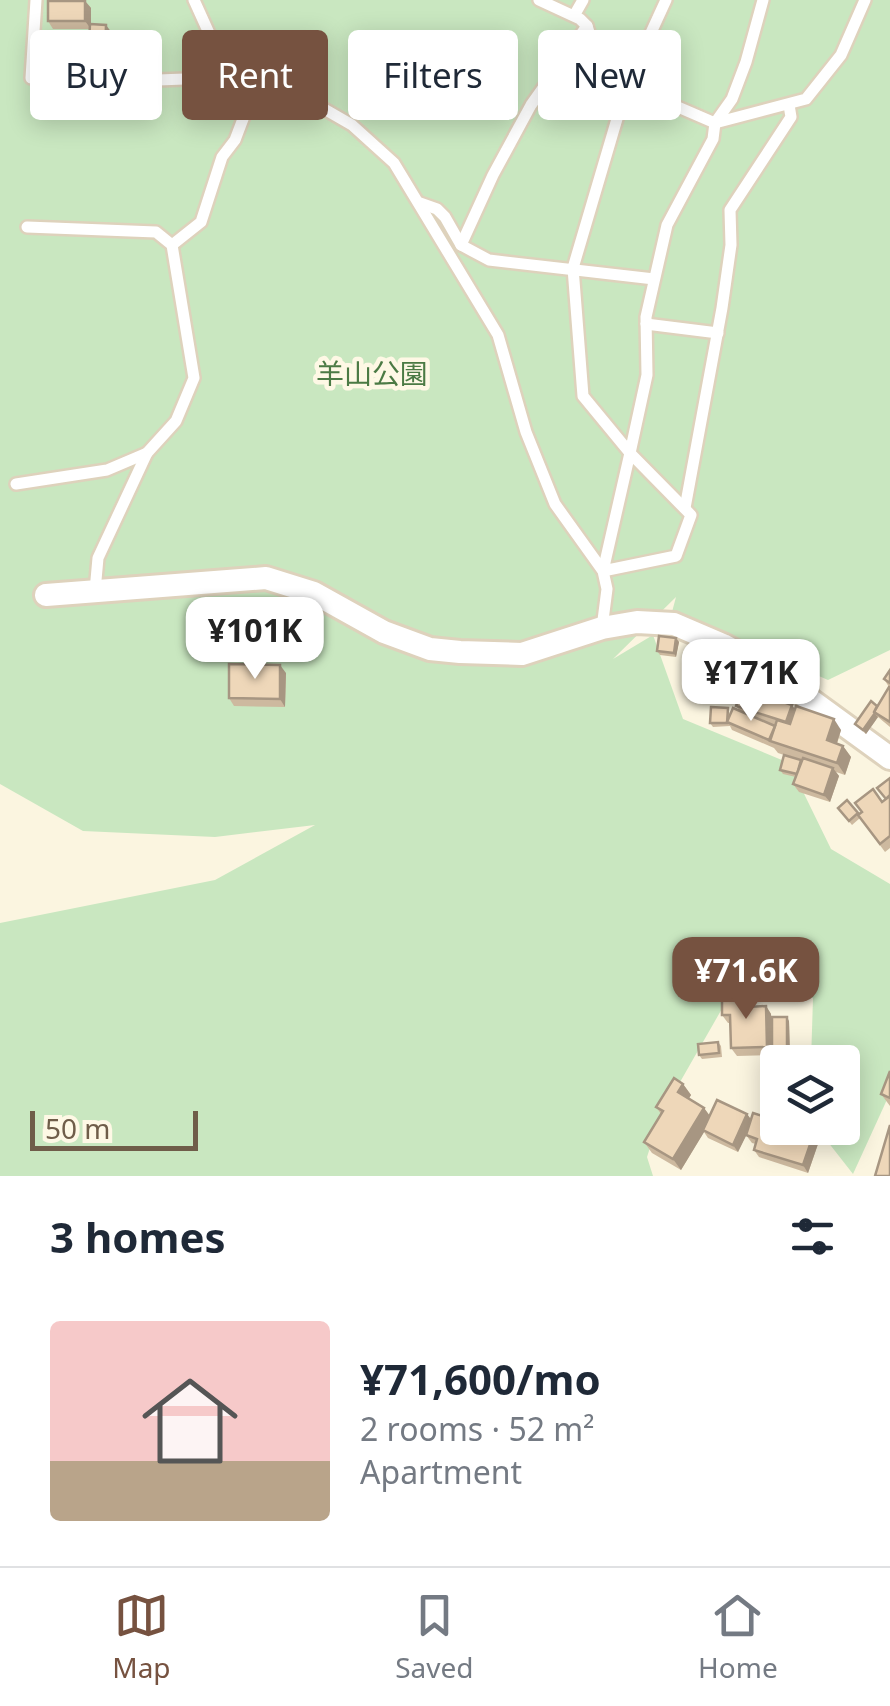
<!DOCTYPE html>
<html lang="en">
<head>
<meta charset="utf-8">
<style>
  :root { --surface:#fff; --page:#f6f6f7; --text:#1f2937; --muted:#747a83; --line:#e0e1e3; --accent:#765240 }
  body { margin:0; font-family:"Noto Sans","Noto Sans JP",sans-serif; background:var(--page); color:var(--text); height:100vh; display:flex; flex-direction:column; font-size:38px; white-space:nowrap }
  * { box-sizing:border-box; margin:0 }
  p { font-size:32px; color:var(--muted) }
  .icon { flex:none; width:55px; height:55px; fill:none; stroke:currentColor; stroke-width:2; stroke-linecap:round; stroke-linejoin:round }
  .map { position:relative; height:1176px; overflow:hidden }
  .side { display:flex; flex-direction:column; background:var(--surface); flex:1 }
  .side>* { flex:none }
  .guide { position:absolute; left:30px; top:30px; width:830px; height:90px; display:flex; gap:20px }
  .tools { position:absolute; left:760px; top:1045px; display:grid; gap:20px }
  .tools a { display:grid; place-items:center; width:100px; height:100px; border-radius:10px; background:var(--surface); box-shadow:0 5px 25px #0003; font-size:50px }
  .scale { position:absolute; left:30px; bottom:25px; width:168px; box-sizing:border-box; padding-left:10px; border:5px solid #6f5d49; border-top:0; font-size:28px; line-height:35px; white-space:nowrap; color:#6f5d49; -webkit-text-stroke:8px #fef8e5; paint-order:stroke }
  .price { position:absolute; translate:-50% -85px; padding:0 22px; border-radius:20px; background:#fff; color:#222; font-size:32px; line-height:65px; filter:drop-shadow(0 2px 5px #0008) }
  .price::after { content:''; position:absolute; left:50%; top:60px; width:30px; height:22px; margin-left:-15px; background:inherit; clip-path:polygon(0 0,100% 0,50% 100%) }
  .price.selected { background:var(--accent); color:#fff }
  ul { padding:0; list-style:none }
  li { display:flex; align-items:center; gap:30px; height:250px; padding:0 50px }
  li+li { border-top:2px solid var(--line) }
  li span { display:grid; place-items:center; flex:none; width:280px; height:200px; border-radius:10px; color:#555 }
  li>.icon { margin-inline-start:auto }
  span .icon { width:120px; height:120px; fill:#fffc; stroke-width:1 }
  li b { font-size:42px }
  h2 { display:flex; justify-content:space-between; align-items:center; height:120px; padding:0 50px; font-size:42px }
  .chip { padding:0 35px; border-radius:10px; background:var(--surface); box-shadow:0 5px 25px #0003; font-size:35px; line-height:90px }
  .chip.selected { background:var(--accent); color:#fff }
  .menu { display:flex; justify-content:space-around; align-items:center; height:140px; border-top:2px solid var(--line); background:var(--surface); font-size:28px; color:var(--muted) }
  .menu a { display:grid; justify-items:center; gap:5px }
  .menu .selected { color:var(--accent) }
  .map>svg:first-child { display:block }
  .green { fill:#c9e7c0 }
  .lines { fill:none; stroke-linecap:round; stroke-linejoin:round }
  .service-casing { stroke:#ded2bc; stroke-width:16 }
  .minor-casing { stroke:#ded2bc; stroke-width:28 }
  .service { stroke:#fff; stroke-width:11 }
  .minor { stroke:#fff; stroke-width:22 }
  .wall { fill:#cdb99f }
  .shaded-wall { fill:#a79682 }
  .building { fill:#eed7b9; stroke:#a79682; stroke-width:2.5 }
  .labels { text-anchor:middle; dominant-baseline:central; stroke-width:9; stroke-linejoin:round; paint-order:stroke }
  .park-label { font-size:28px; fill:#4b7a44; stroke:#fef8e5 }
</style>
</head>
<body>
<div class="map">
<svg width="890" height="1176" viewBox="0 0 890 1176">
  <rect width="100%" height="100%" fill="#fbf5e0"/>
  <!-- green -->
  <path class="green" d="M0 0H890V650L828 680 672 612 676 597 613 659 653 635 683 719 789 763 831 849 890 884V1093L853 1174 817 1128H842V1062H811L813 998 744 997 723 1007 660 1117 647 1157 653 1176H0V923L215 880 315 825 215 837 83 831 0 784Z"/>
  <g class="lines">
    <defs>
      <g id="service">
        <path d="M194 0 218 53 237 77 254 90 312 102 352 125 394 163 498 335 526 432 555 504 603 571 607 589 602 628"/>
        <path d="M539 0 580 19 587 26 598 61 627 85 715 123 806 99 841 55 865 0"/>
        <path d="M575 14 583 0"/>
        <path d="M31 78 36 0"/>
        <path d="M132 81 237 77"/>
        <path d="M420 203 437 209 445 217 461 245 489 260 654 279"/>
        <path d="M172 245 201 222 222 157 235 140 254 90"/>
        <path d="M461 245 493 175 531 105 587 26"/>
        <path d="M646 324 718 333"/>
        <path d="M630 453 583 396 573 268 627 85 666 0"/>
        <path d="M630 453 647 375 646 317 667 225 713 139 715 123 732 99 746 62 763 0"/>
        <path d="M630 453 691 515 676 556 603 571Z"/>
        <path d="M16 484 107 470 147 453 176 421 194 378 172 245 156 232 27 227"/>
        <path d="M685 508 722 308 731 245 730 210 791 117 789 105"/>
        <path d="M95 591 98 558 147 453"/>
      </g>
      <path id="minor" d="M46 595 266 578 314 593 384 632 430 649 460 652 522 654 602 628 637 622 674 624 723 645 769 670 890 758"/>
    </defs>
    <!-- service casing -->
    <use href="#service" class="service-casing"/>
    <!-- minor casing -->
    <use href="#minor" class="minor-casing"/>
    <!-- service -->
    <use href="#service" class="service"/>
    <!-- minor -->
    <use href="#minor" class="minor"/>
  </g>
  <!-- wall -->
  <g class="wall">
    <path d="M85 1 91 8V25L112 33 110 70 94 69 88 62 90 29H53L48 21Z"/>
    <path d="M84 68 89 76 90 96 53 98 48 90Z"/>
    <path d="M676 638 679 642 676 657 660 655 657 651Z"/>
    <path d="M890 670V727L878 717 866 734 855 724 877 706 889 687 884 679Z"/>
    <path d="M286 673 285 707 234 706 229 698Z"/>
    <path d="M736 706 795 709 841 730 837 744 843 746 851 757 845 775 836 772 839 776 830 802 799 792 793 784 796 777 783 774 780 770 790 757 778 753 774 748 732 730 730 726 713 727 710 723 728 708 730 715 739 710Z"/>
    <path d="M890 778V848L885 852 860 818 852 825 838 808 859 814 886 799Z"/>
    <path d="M754 1003V1007L766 1006 771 1014 772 1048 789 1021 790 1056H775L773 1052V1055L737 1056 731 1048V1023H728L722 1015Z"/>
    <path d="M718 1042 721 1046 722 1057 702 1059 699 1055Z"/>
    <path d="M890 1071V1106L881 1094Z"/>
    <path d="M683 1084 691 1095 689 1098 704 1108 710 1116 747 1114 751 1120 814 1133 819 1141 808 1173 759 1157 754 1150 756 1144 752 1143 746 1135 738 1152 708 1138 704 1132 681 1170 652 1153 644 1142 661 1114 656 1107Z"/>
  </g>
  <!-- shaded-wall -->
  <g class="shaded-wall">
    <path d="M85 1 91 8V29L85 21Z"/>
    <path d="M106 25 112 33 110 70 105 62Z"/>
    <path d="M84 68 89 76 90 96 85 89Z"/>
    <path d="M676 638 679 642 676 657 674 653Z"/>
    <path d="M280 665 286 673 285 707 280 699Z"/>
    <path d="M792 705 797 712 791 730 786 722Z"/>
    <path d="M875 714 878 717 866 734 863 730Z"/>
    <path d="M834 719 841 730 834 752 827 740Z"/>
    <path d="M843 746 851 757 845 775 837 763Z"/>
    <path d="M833 768 839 776 830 802 824 795Z"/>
    <path d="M766 1006 771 1014 773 1055 767 1047Z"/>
    <path d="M787 1017 789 1021 790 1056 787 1052Z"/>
    <path d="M683 1084 691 1095 686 1103 678 1092Z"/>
    <path d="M704 1108 712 1119 681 1170 673 1159Z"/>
    <path d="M747 1114 753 1122 738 1152 733 1145Z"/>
    <path d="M814 1133 819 1141 808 1173 803 1165Z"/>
  </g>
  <!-- building -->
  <g class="building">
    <rect x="48" y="1" width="37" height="20"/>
    <path d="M90 24 106 25 105 62H88Z"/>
    <path d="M84 68 85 89 48 90 47 70Z"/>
    <path d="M659 636 676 638 674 653 657 651Z"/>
    <path d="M229 664 280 665V699L229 698Z"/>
    <path d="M890 670V683L884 679Z"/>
    <path d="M889 687H890V722L874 712Z"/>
    <path d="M742 688 792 705 786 722 736 706Z"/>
    <path d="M871 701 877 706 874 712 875 713 863 730 855 724Z"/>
    <path d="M796 706 834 719 827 740 843 746 837 763 770 741 777 720 790 724Z"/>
    <path d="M711 707 728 708 727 723H710Z"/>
    <path d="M733 708 775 726 769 740 727 722Z"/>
    <path d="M784 755 801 760 797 774 780 770Z"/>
    <path d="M803 758 833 768 824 795 793 784Z"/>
    <path d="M890 778V795L886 799 877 788Z"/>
    <path d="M873 789 882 802 890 796V836L880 844 858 815 862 812 855 803Z"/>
    <path d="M847 800 858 813 849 821 838 808Z"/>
    <path d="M748 995 749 1007 766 1006 767 1047 731 1048 730 1015H722V996Z"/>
    <rect x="772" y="1017" width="15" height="35"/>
    <path d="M718 1042 719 1053 699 1055 698 1044Z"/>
    <path d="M890 1071V1098L881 1094Z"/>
    <path d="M674 1078 683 1084 678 1092 704 1108 673 1159 644 1142 663 1111 656 1107Z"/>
    <path d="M717 1100 747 1114 733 1145 703 1130Z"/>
    <path d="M753 1113 778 1121V1128H797L814 1133 803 1165 754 1150 757 1139 746 1135Z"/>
    <path d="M890 1125V1176H875Z"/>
  </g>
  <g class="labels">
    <!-- park labels -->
    <g class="park-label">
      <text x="372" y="373">羊山公園</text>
    </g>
  </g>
</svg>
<div class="tools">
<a><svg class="icon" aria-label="layers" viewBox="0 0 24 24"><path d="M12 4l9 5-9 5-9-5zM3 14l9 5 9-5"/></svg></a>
</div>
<div class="scale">50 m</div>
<b class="price" style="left:255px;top:682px">¥101K</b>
<b class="price" style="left:751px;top:724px">¥171K</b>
<b class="price selected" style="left:746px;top:1022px">¥71.6K</b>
<div class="guide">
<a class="chip">Buy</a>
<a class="chip selected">Rent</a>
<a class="chip">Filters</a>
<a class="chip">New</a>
</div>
</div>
<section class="side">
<h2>3 homes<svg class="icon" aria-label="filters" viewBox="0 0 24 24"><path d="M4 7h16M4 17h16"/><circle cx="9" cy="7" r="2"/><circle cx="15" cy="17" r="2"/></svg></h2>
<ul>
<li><span style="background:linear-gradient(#f6c9c9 70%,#b9a48a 0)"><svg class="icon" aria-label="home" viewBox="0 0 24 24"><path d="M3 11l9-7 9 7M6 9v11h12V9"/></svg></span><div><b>¥71,600/mo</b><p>2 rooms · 52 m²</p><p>Apartment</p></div></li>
</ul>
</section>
<nav class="menu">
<a class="selected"><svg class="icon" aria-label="map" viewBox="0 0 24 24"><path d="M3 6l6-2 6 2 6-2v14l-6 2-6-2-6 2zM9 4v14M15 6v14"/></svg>Map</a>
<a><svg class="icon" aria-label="saved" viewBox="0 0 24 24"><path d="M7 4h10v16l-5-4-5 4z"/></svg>Saved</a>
<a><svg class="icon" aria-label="home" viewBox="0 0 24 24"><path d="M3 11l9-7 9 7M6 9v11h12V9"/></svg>Home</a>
</nav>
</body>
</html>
